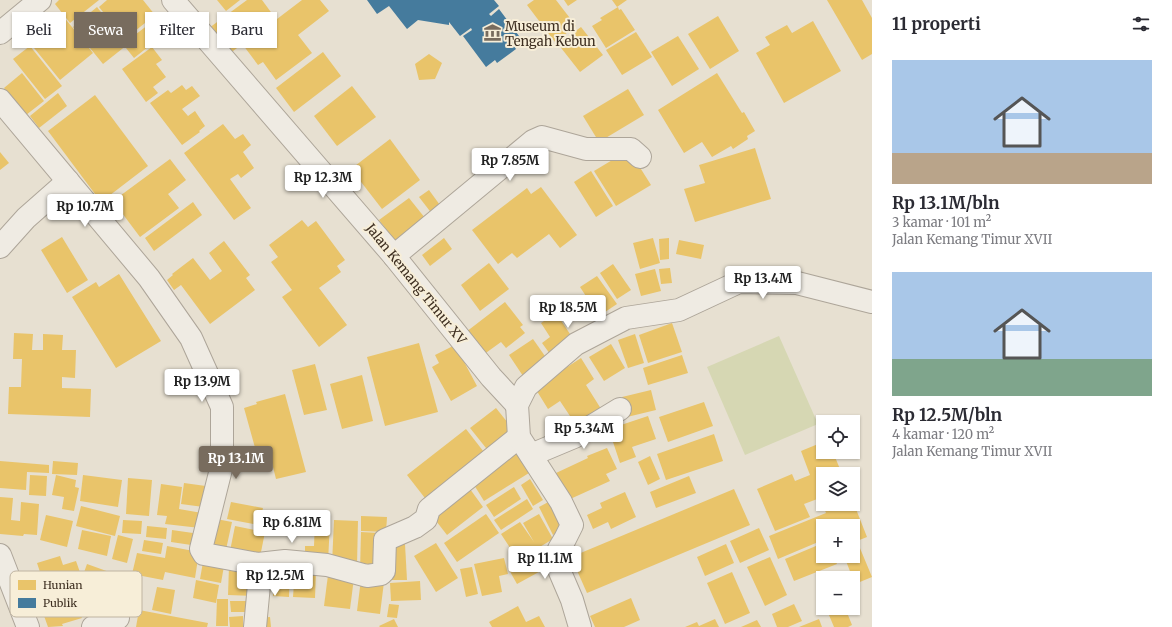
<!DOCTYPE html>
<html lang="id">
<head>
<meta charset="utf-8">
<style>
  :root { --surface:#fff; --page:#f7f7f7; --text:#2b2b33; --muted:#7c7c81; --accent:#786c5e }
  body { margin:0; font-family:Merriweather,serif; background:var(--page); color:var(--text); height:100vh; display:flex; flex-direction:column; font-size:15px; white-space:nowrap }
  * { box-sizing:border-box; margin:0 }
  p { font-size:13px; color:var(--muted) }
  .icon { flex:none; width:22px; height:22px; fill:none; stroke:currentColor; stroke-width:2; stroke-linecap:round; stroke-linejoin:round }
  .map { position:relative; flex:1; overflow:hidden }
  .drawer { display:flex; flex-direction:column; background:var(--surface); width:300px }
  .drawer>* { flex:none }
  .hud { position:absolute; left:12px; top:12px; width:380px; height:36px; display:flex; gap:8px }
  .buttons { position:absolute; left:816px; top:415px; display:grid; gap:8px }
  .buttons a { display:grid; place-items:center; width:44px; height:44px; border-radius:0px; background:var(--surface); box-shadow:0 1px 3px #0004; font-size:20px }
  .price { position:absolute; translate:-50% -34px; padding:0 9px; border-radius:4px; background:#fff; color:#222; font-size:13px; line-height:26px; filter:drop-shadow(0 1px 2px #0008) }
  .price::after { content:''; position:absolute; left:50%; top:24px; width:12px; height:9px; margin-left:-6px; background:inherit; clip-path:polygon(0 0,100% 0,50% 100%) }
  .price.active { background:var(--accent); color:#fff }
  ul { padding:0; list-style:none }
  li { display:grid; align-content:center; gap:8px; height:212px; padding:0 20px }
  li span { display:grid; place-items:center; height:124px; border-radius:0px; color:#555 }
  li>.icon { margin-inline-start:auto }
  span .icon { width:72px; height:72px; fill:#fffc; stroke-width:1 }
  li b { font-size:17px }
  h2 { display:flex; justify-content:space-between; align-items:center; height:48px; padding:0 20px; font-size:17px }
  .chip { padding:0 14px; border-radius:0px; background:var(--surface); box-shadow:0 1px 3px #0004; font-size:14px; line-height:36px }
  .chip.active { background:var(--accent); color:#fff }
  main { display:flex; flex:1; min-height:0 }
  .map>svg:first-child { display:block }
  .green { fill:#d6d7b3 }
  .homes { fill:#e9c46a }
  .public { fill:#457b9d }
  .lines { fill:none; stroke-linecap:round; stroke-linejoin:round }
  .minor-casing { stroke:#ada599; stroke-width:24 }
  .tertiary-casing { stroke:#ada599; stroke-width:24 }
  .minor { stroke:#efebe3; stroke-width:22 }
  .tertiary { stroke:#efebe3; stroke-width:22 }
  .labels { text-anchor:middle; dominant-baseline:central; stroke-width:4; stroke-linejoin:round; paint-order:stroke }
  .poi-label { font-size:13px; fill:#3d2e20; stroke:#f7eed8; text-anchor:start }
  .street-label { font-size:13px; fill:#3d2e20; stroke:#f7eed8 }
  .key { fill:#f7eed8; stroke:#bfb4a1; stroke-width:1 }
  .key-label { font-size:11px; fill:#3d2e20 }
</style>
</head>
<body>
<main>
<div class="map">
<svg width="872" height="627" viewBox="0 0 872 627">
  <rect width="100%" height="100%" fill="#e7e0d1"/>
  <!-- green -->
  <path class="green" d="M779 336 818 424 745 455 707 367Z"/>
  <!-- homes -->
  <g class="homes">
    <path d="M59 0H99L70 23 55 4Z"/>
    <path d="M107 0H143L155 15 125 39 99 7Z"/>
    <path d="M217 0H240L226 11Z"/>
    <path d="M247 0H262L276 19 229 54 209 28Z"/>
    <path d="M302 0H320L329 11 298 35 312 53 276 80 263 62 258 65 243 45Z"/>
    <path d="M534 0H556L576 26 555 42 527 5Z"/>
    <path d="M564 0H577L568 6Z"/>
    <path d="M612 0H627L617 7Z"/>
    <path d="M827 0H862L872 18V54L862 60Z"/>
    <path d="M97 7 127 45 103 64 73 27Z"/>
    <path d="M618 7 619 10 621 9 635 30 606 48 592 26 602 20 600 18Z"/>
    <path d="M161 15 172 28 134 58 126 48 130 45 127 41Z"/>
    <path d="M63 16 93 53 60 80 30 43Z"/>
    <path d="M718 16 739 51 710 69 688 34Z"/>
    <path d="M813 21 841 71 784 103 756 53 770 45 765 37 787 25 792 33Z"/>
    <path d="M581 27 603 55 580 72 558 44Z"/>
    <path d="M636 32 652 57 622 75 606 50Z"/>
    <path d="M678 36 699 69 672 86 651 52Z"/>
    <path d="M30 46 62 86 45 99 13 59Z"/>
    <path d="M152 47 162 60 156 64 166 77 153 87 158 93 146 102 122 69Z"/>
    <path d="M323 52 341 76 294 112 276 88Z"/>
    <path d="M429 54 442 63 435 79 419 80 415 64Z"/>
    <path d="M22 73 44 101 26 115 4 88Z"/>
    <path d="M717 73 742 113 744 112 755 131 747 136 748 139 733 149 731 146 712 157 702 142 684 153 658 110Z"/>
    <path d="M182 85 186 90 192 86 200 96 182 109 188 116 195 111 205 126 199 131 200 132 182 145 150 103 168 90 171 93Z"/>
    <path d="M352 86 376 117 337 146 314 116Z"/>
    <path d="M628 89 644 115 599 142 583 116Z"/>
    <path d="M58 93 67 106 39 128 30 116Z"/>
    <path d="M95 95 148 166 101 202 48 131Z"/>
    <path d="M223 124 235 139 243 134 251 145 243 152 254 168 241 178 238 174 230 179 251 208 234 220 184 153Z"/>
    <path d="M390 139 420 180 382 209 351 169Z"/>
    <path d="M755 148 771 199 695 222 684 189 705 183 699 165Z"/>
    <path d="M629 150 651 185 616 206 594 171Z"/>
    <path d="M0 152 9 163 0 170Z"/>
    <path d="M170 159 186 180 168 194 179 208 140 237 113 201Z"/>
    <path d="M591 171 613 206 596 217 574 182Z"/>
    <path d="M541 187 577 235 560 248 549 234 517 258 512 253 498 264 472 230 527 188 531 194Z"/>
    <path d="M429 190 445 212 436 219 419 197Z"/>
    <path d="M409 198 429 223 399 246 379 220Z"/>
    <path d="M193 202 202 215 154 251 145 238Z"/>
    <path d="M302 220 308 227 316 221 345 260 337 266 341 272 319 288 347 325 319 347 282 297 292 290 271 262 278 257 269 245Z"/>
    <path d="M62 237 88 280 67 293 41 250Z"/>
    <path d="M444 238 452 249 430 266 422 255Z"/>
    <path d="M653 238 660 263 640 269 633 243Z"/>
    <path d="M669 238V259L660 260 659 239Z"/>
    <path d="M679 240 704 245 701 259 676 254Z"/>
    <path d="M224 241 250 275 246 278 255 290 210 324 181 285 174 290 167 280 173 275 172 274 193 258 210 280 222 271 209 253Z"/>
    <path d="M489 263 509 289 480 311 461 285Z"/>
    <path d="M613 264 631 290 617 299 600 273Z"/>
    <path d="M670 268 672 283 661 284 659 269Z"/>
    <path d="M655 269 661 291 641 296 635 274Z"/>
    <path d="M119 274 161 341 116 368 72 297 96 282 99 287Z"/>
    <path d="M597 276 617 304 599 316 580 287Z"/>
    <path d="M505 302 523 325 520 327 525 333 506 348 501 342 483 355 466 332Z"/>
    <path d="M556 313 574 340 550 354 542 343 550 337 541 323Z"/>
    <path d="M672 323 682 352 648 363 639 335Z"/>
    <path d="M14 333 33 334 32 350H43V334L63 335 62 350H76L75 378 62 377V388L91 389 90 417 8 414 9 387H21L22 359H13Z"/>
    <path d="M635 334 644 363 628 368 618 340Z"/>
    <path d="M533 339 547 359 523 376 509 355Z"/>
    <path d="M419 343 438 412 385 426 367 357Z"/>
    <path d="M611 344 625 368 604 381 589 357Z"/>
    <path d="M455 345 477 386 451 401 432 367 439 363 435 355Z"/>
    <path d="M682 355 688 373 648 385 643 368Z"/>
    <path d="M581 358 594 379 586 385 603 412 578 428 560 401 548 409 535 388Z"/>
    <path d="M315 364 327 410 304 415 292 370Z"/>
    <path d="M362 375 373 421 342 429 330 384Z"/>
    <path d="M651 390 656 410 627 417 622 397Z"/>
    <path d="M285 394 306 472 276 479 271 459 259 462 244 408 257 404 256 402Z"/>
    <path d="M704 402 713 426 668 442 659 417Z"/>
    <path d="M496 408 516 433 490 453 470 428Z"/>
    <path d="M648 416 656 439 632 447 636 457 620 463 611 436 620 433 618 426Z"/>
    <path d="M466 429 487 456 428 502 407 475Z"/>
    <path d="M714 434 723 461 666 480 657 454Z"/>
    <path d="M823 442V452H833L842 474H823V504H854L867 537 857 541 872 577 855 584 844 556H853V526H823V540L778 559 769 536 826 513 820 498 804 504 810 517 775 531 757 489 792 474 795 481 810 475 801 451Z"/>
    <path d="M607 448 617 469 606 474 610 481 568 500 556 473 588 458 587 456Z"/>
    <path d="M516 452 529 473 484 501 471 480Z"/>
    <path d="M650 456 660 479 648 485 638 462Z"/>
    <path d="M0 461 49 465V473L27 472 26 490 0 488Z"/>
    <path d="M53 461 78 463 77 475 52 474Z"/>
    <path d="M30 475 47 476 46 496 29 495Z"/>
    <path d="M56 475 76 480 75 487 79 488 74 511 62 509 64 497 52 495Z"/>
    <path d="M83 475 122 480 118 507 80 501Z"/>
    <path d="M689 476 696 493 656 508 650 492Z"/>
    <path d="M128 478 152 480 149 516 126 514Z"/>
    <path d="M530 479 543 500 533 506 521 485Z"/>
    <path d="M184 483 213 487 211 508 181 504Z"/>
    <path d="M161 484 182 487 179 509 202 513 200 528 165 524 167 516 157 515Z"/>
    <path d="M514 487 521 499 494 517 486 505Z"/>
    <path d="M470 489 483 507 447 535 433 517Z"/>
    <path d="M734 489 750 525 587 593 571 557Z"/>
    <path d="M625 492 636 517 611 529 608 522 593 529 587 515 602 508 600 503Z"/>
    <path d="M0 497 13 498 11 520 20 521 21 502 39 504 37 535 24 534 23 536 0 534Z"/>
    <path d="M527 499 533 509 501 530 494 520Z"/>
    <path d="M554 499 567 526 553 535 539 507Z"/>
    <path d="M231 502 263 508 259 525 227 519Z"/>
    <path d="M81 506 120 516 115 536 76 526Z"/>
    <path d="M486 514 499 533 457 562 444 543Z"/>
    <path d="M539 514 553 539 518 560 501 534 520 522 534 542 523 523Z"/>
    <path d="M46 515 73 521 67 547 40 540Z"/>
    <path d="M361 516 387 517 386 532 361 531Z"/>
    <path d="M211 518 232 522 225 554 205 550Z"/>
    <path d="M123 520 142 521 141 534 122 533Z"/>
    <path d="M334 520 358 521 357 565 332 564Z"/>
    <path d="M315 521 330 522 328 562 305 560V546H314Z"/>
    <path d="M147 526 167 528 166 539 146 537Z"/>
    <path d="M235 526 265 532 259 562 229 556Z"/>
    <path d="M759 528 769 550 740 563 730 541Z"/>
    <path d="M82 530 111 536 107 556 78 549Z"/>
    <path d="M172 530 200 534 198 546 171 542Z"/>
    <path d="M361 532 380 533 379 572 360 571Z"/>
    <path d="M118 535 133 539 127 563 112 559Z"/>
    <path d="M144 540 163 543 161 554 142 551Z"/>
    <path d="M436 543 458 578 436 592 414 556Z"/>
    <path d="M823 543V556H833L837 564 794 581 785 559Z"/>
    <path d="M405 544 407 580H390L389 545Z"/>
    <path d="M726 544 734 563 705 576 697 557Z"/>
    <path d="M167 546 199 552 195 578 165 572 163 580 132 574 137 553 165 558Z"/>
    <path d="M548 546 557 562 517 584 508 568Z"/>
    <path d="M60 556 63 565 76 561 82 578 87 564 126 578 118 602 111 599 113 605 81 616 82 618 62 624 63 626 48 627 38 599 48 596 37 563Z"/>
    <path d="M770 557 787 595 765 606 747 567Z"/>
    <path d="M504 558 508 574 499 576 502 592 482 596 474 564Z"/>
    <path d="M203 562 224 566 221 583 200 579Z"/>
    <path d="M229 566 256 567 254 596 228 595Z"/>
    <path d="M472 567 478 594 466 597 460 569Z"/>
    <path d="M274 568 290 569 289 597 273 596Z"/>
    <path d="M295 569 316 571 315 598 293 597Z"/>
    <path d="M732 572 750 613 725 624 707 583Z"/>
    <path d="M328 575 354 578 350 609 324 606Z"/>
    <path d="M361 579 384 582 380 614 357 611Z"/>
    <path d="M196 580 219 585 216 603 193 598Z"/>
    <path d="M420 581 421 600 391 601 390 583Z"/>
    <path d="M157 587 175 590 171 614 152 610Z"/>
    <path d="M631 598 640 620 624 627H595L590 616Z"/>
    <path d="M217 599H228V626H216Z"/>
    <path d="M230 601H247L248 612H231Z"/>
    <path d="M389 604 399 605 397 618 387 617Z"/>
    <path d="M794 604 802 621 788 627H777L772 614Z"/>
    <path d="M518 606 526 622 539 616 545 627H492L489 622Z"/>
    <path d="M826 608H852L846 610 852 625 848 627H834Z"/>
    <path d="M139 610 208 623 207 627H136Z"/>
    <path d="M243 616V627H230L229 617Z"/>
    <path d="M270 617 271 627H258L257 618Z"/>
    <path d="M394 619 398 627H380L379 626Z"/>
    <path d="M715 619 719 627H685L697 622 699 626Z"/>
    <path d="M819 619 822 627H799Z"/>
    <path d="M757 620 761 627H741Z"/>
  </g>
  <!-- public -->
  <path class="public" d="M367 0H494L499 6 489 14 491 16 499 9 522 40 514 46 516 49 497 63 495 60 486 67 463 36 472 30 471 28 460 36 449 22V25L418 20 407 29 389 6 377 14Z"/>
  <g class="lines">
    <defs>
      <g id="minor">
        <path d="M173 0 394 256 491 377 517 405"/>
        <path d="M0 100 149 278 191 338 222 407V465L201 549 204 554 258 564 285 561 327 565 367 576 381 574 384 571 385 540 415 527 426 519 429 509 519 437"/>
        <path d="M0 247 26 218 68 181"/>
        <path d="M394 256 533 141 542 137 586 149H631L640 157"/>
        <path d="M531 455 574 437 620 409"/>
        <path d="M0 555 28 627"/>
        <path d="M93 627 118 618"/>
        <path d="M255 627 261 564"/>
        <path d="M580 627 572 600 560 572 559 549 565 539 572 525 561 502 519 437 517 405 526 387 576 344 626 318 679 310 739 282 797 283 872 302"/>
      </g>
      <path id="tertiary" d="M0 33 40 0"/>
    </defs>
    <!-- minor casing -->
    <use href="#minor" class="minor-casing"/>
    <!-- tertiary casing -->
    <use href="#tertiary" class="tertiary-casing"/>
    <!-- minor -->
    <use href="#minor" class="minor"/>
    <!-- tertiary -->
    <use href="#tertiary" class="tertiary"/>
  </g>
  <!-- icons -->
  <defs>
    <symbol id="museum-bare" viewBox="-9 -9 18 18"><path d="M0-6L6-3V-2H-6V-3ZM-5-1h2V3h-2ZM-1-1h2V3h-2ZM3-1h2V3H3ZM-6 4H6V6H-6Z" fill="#786c5e" stroke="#f7eed8" stroke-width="2.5" paint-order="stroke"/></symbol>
  </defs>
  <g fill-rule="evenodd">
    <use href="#museum-bare" x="480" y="20" width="25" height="25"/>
  </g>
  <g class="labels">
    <!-- poi labels -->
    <g class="poi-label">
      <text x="505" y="26">Museum di<tspan x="505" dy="15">Tengah Kebun</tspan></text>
    </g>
    <!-- street labels -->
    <g class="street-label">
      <text transform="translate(416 284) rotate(51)">Jalan Kemang Timur XV</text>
    </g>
  </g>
  <!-- legend -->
  <rect x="10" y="571" width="132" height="46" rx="6" class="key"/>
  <rect x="18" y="580" width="18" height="10" fill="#e9c46a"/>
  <rect x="18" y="598" width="18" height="10" fill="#457b9d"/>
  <g class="key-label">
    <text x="43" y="589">Hunian</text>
    <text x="43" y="607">Publik</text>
  </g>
</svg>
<div class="buttons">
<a><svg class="icon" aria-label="locate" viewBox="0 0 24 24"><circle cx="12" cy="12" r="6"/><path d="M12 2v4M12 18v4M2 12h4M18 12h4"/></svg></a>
<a><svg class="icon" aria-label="layers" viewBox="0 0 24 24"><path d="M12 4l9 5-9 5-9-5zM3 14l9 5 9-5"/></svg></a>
<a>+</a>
<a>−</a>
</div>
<b class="price" style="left:510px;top:182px">Rp 7.85M</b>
<b class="price" style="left:323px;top:199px">Rp 12.3M</b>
<b class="price" style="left:85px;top:228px">Rp 10.7M</b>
<b class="price" style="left:763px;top:300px">Rp 13.4M</b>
<b class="price" style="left:568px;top:329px">Rp 18.5M</b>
<b class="price" style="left:202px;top:403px">Rp 13.9M</b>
<b class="price" style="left:584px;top:450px">Rp 5.34M</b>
<b class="price active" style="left:236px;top:480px">Rp 13.1M</b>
<b class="price" style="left:292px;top:544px">Rp 6.81M</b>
<b class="price" style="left:545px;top:580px">Rp 11.1M</b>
<b class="price" style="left:275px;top:597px">Rp 12.5M</b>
<div class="hud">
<a class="chip">Beli</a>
<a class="chip active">Sewa</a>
<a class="chip">Filter</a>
<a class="chip">Baru</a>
</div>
</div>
<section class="drawer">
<h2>11 properti<svg class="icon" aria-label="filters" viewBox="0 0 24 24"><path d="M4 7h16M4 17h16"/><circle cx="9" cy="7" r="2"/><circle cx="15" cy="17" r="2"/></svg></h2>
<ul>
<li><span style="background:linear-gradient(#a9c7e8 75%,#b9a48a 0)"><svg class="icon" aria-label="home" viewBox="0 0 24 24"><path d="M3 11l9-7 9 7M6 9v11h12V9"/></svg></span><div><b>Rp 13.1M/bln</b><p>3 kamar · 101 m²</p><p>Jalan Kemang Timur XVII</p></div></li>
<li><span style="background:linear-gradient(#a9c7e8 70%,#7fa58c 0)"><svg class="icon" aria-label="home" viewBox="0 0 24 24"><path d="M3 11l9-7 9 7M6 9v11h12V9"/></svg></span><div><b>Rp 12.5M/bln</b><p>4 kamar · 120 m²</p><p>Jalan Kemang Timur XVII</p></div></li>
</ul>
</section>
</main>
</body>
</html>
